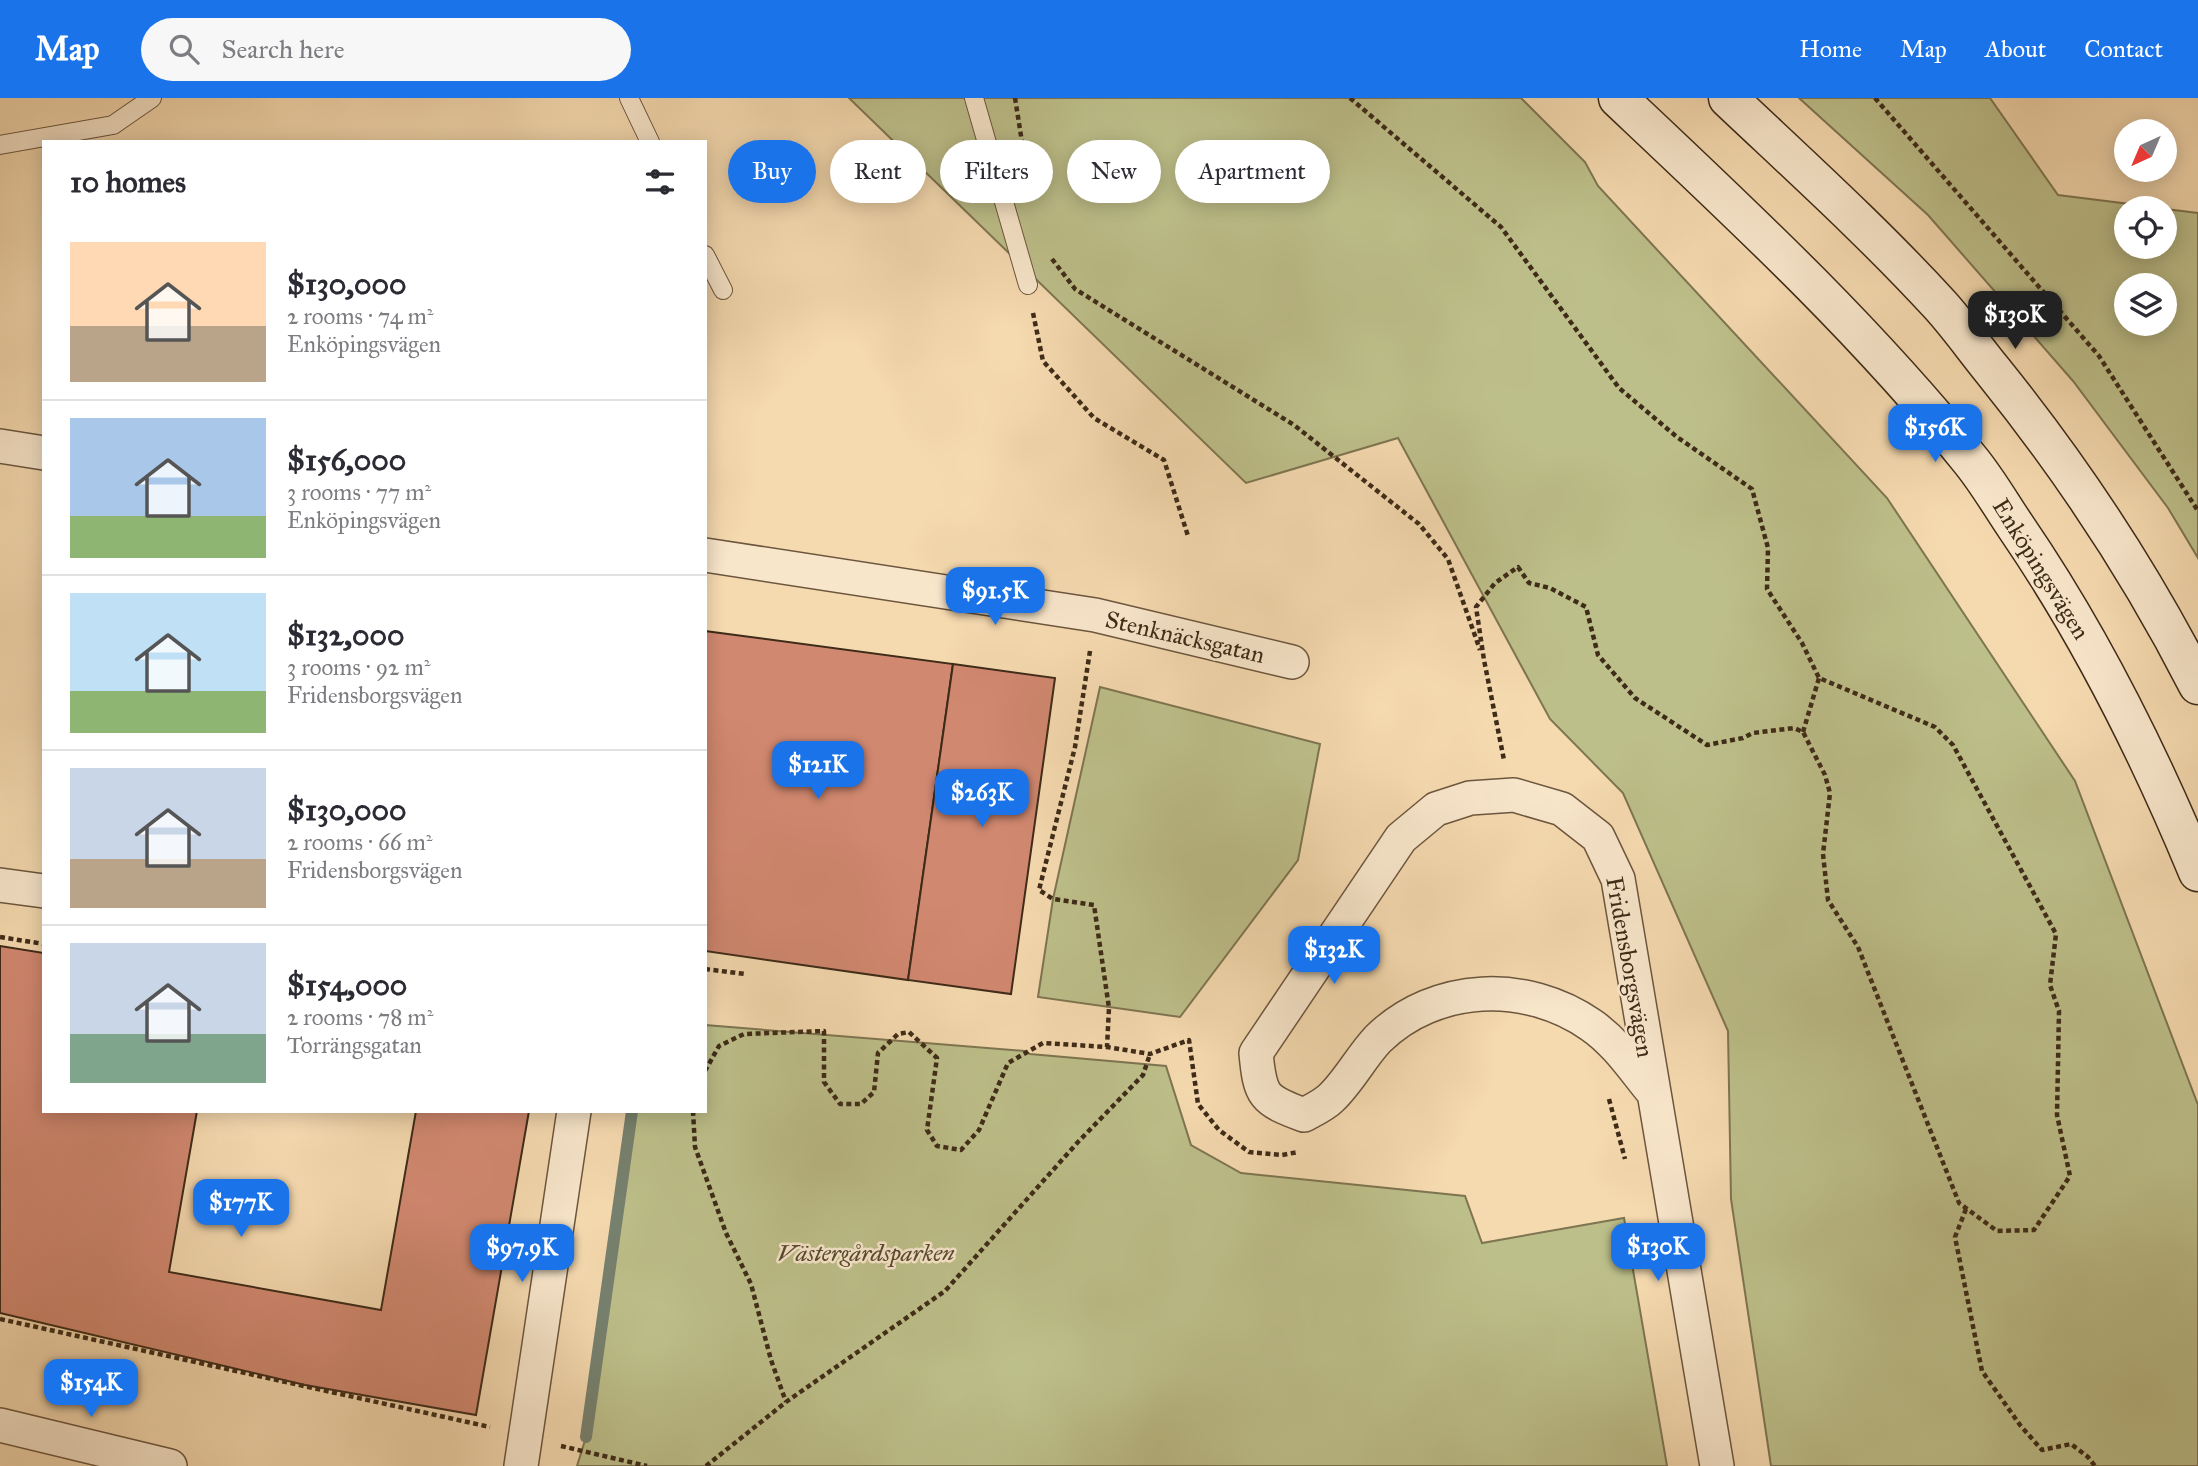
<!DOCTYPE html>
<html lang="en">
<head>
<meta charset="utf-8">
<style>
  :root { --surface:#fff; --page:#f7f7f7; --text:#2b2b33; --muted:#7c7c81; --line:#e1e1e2; --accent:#1a73e8 }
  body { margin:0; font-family:"IM FELL Great Primer",serif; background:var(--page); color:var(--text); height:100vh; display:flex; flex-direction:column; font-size:26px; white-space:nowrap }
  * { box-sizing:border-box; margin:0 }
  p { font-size:23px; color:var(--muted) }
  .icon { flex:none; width:38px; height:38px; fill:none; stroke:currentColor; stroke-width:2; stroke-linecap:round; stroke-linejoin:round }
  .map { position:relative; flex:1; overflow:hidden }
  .details { position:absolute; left:42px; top:42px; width:665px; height:973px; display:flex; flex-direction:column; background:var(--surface); border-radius:0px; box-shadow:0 4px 18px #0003 }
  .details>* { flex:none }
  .top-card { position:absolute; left:728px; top:42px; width:665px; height:63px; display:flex; gap:14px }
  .needle { width:46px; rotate:224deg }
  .controls { position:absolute; left:2114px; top:21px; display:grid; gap:14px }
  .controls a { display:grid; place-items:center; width:63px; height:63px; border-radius:50%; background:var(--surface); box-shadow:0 4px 18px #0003; font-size:35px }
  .price { position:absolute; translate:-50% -60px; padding:0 16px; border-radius:14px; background:var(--accent); color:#fff; font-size:23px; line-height:46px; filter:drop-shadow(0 2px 4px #0008) }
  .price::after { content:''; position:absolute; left:50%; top:42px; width:21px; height:16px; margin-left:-10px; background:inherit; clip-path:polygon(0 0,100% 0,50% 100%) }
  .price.active { background:#222; color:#fff }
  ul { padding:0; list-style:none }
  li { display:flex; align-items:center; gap:21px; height:175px; padding:0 28px }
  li+li { border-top:2px solid var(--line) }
  li span { display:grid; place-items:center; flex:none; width:196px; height:140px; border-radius:0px; color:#555 }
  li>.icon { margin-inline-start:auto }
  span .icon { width:84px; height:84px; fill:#fffc; stroke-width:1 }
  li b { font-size:30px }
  h2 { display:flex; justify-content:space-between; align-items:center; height:84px; padding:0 28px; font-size:30px }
  .tag { padding:0 24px; border-radius:32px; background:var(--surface); box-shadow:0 4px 18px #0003; font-size:24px; line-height:63px }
  .tag.active { background:var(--accent); color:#fff }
  header { display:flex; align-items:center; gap:42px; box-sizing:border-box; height:98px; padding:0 35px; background:var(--accent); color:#fff }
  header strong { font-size:33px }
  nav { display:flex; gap:38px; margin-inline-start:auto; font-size:24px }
  .search { width:490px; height:63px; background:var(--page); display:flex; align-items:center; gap:18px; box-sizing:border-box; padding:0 24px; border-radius:38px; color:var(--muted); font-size:26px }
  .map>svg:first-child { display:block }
  .green { fill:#bdbf8a; stroke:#7e7551; stroke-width:2; fill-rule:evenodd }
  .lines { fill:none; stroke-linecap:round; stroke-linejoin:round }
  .stream { stroke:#76816f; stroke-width:12 }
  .building { fill:#d18870; stroke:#3e2b18; stroke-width:2 }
  .service-casing { stroke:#6c563e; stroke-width:20 }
  .minor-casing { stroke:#6c563e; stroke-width:36 }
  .secondary-casing { stroke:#3e2b18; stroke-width:41 }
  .path { stroke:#3e2b18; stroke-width:4.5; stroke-dasharray:5 3.5; stroke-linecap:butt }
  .service { stroke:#f8e6cb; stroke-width:18 }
  .minor { stroke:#f8e6cb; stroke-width:33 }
  .secondary { stroke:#f8e6cb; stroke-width:38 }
  .labels { text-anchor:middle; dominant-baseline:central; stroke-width:5; stroke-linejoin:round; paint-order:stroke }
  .street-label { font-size:24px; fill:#3e2b18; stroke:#f8e6cb }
  .park-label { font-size:24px; font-style:italic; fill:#57492f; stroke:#f8e6cb }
</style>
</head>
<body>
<header>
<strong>Map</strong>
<div class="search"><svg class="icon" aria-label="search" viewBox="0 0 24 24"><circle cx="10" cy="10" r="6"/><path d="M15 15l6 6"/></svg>Search here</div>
<nav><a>Home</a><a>Map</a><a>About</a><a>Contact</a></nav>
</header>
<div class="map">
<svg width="2198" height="1368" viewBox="0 0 2198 1368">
  <rect width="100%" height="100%" fill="#f5d9af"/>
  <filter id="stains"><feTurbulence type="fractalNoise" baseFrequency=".00286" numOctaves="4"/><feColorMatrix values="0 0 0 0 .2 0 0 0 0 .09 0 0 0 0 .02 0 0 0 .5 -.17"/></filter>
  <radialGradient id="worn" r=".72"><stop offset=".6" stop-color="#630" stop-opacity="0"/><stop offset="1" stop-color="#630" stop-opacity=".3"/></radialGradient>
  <!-- green -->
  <g class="green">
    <path d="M849 0H1521L1585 64 1598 88 1887 400 2075 683 2198 1007V1368H1771L1731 1101 1728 933 1623 695 1550 621 1398 340 1246 385Z"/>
    <path d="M1799 0H1990L2058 97 2162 110H2126V149H2165V111L2198 115V460L2168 410 2073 283 1928 117ZM2126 187H2165V226H2126Z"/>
    <path d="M1100 589 1320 646 1298 762 1180 919 1038 899 1053 801Z"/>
    <path d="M705 927 1025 953 1030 956 1166 968 1191 1047 1241 1075 1465 1098 1482 1145 1624 1120 1667 1368H577L586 1339 631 1013H705Z"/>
  </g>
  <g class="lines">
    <!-- stream -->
    <path class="stream" d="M586 1339 632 1013"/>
  </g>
  <!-- building -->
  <g class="building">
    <path d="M705 533 953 566 908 882 705 853Z"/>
    <path d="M953 566 1055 580 1011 896 908 882Z"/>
    <path d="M0 848 44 855V1013H197L169 1174 381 1212 416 1013H529L476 1317 305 1287 0 1215Z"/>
  </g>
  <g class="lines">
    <defs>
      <g id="service">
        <path d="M629 0 650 44"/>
        <path d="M974 0 1028 187"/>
        <path d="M0 47 113 27 152 0"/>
        <path d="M705 157 723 192"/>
      </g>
      <g id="minor">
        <path d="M0 348 44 355"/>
        <path d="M705 457 1095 517 1292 564"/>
        <path d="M0 787 44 793"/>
        <path d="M1652 993C1633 970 1616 944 1591 927 1527 882 1435 885 1378 941 1361 959 1349 983 1331 1000 1324 1007 1313 1012 1304 1017 1263 1002 1260 998 1256 955L1401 740 1436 711 1470 700 1514 697 1562 711 1598 739 1618 781 1717 1368"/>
        <path d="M0 1327 170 1368"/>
        <path d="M521 1368 574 1013"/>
      </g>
      <g id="secondary">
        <path d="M1618 0C1741 116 1865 231 1971 363 1988 384 2001 407 2016 429 2090 537 2148 653 2198 774"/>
        <path d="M1728 0C1800 68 1873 134 1940 207 1959 228 1975 251 1993 273 2072 371 2141 475 2198 587"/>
      </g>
    </defs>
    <!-- service casing -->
    <use href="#service" class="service-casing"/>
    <!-- minor casing -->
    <use href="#minor" class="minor-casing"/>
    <!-- secondary casing -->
    <use href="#secondary" class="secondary-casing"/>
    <!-- path -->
    <g class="path">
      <path d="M1015 0 1025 63"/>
      <path d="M1350 0 1501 129 1619 290 1677 339 1752 391 1768 450 1767 491 1802 545 1819 580 1935 629 1953 647 2056 836 2050 887 2059 913 2057 1017 2070 1078 2034 1132 1997 1133 1959 1105 1858 849 1828 802 1823 756 1830 695 1825 677 1803 634 1794 630 1753 635 1743 640 1707 647 1635 600 1598 557 1586 509 1550 490 1529 485 1518 469 1495 485 1476 509 1484 562 1504 662"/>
      <path d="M1875 0 2099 258 2198 413"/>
      <path d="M1052 161 1075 191 1294 327 1419 426 1448 461 1480 552"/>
      <path d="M1033 215 1043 263 1094 320 1164 362 1188 438"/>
      <path d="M1090 553 1075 649 1039 792 1053 801 1094 807 1109 910 1107 949"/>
      <path d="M1803 634 1819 580"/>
      <path d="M0 839 44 846"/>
      <path d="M705 871 745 876"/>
      <path d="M705 973 719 948 744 936 824 933V984L840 1006H861L874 994 878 955 898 936 909 934 937 960 927 1032 937 1048 961 1052 979 1032 1008 965 1043 945 1107 949 1150 956 1189 942 1198 1006 1219 1032 1249 1054 1282 1057 1298 1054"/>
      <path d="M1609 1001 1625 1061"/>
      <path d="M693 1013 695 1049 726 1135 751 1186 771 1262 786 1304"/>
      <path d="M1966 1111 1955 1139 1982 1273 2020 1327 2042 1352 2071 1346 2088 1359 2095 1368"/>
      <path d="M0 1221 490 1329"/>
      <path d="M561 1348 647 1368"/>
      <path d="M706 1368 786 1304 945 1193 1078 1044 1143 977 1150 956"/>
    </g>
    <!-- service -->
    <use href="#service" class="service"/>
    <!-- minor -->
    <use href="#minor" class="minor"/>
    <!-- secondary -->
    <use href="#secondary" class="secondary"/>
  </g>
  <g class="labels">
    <!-- street labels -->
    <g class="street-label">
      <text transform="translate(2041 471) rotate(58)">Enköpingsvägen</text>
      <text transform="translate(1185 539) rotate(13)">Stenknäcksgatan</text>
      <text transform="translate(1630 869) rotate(80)">Fridensborgsvägen</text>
    </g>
    <!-- park labels -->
    <g class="park-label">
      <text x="866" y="1155">Västergårdsparken</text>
    </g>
  </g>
  <rect width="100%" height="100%" filter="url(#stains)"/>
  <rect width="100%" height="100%" fill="url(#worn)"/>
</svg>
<div class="controls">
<a><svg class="needle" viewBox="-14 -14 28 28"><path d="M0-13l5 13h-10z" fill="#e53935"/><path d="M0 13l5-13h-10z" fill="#7c7c81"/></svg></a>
<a><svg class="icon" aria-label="locate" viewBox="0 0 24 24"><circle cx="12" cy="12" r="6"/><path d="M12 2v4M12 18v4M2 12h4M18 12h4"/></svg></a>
<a><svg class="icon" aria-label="layers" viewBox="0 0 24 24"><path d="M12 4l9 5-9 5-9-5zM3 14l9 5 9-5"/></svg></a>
</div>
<b class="price active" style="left:2015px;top:253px">$130K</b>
<b class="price" style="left:1935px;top:366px">$156K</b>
<b class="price" style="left:995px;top:529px">$91.5K</b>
<b class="price" style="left:818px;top:703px">$121K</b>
<b class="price" style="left:982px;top:731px">$263K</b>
<b class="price" style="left:1334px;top:888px">$132K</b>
<b class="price" style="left:241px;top:1141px">$177K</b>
<b class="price" style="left:1658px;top:1185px">$130K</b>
<b class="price" style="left:522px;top:1186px">$97.9K</b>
<b class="price" style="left:91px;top:1321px">$154K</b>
<div class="top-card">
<a class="tag active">Buy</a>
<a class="tag">Rent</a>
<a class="tag">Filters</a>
<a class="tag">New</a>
<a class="tag">Apartment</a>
</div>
<section class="details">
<h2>10 homes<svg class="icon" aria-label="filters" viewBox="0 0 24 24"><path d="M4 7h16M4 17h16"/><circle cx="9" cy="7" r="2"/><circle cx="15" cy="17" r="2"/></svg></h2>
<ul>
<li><span style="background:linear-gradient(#ffd9b3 60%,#b9a48a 0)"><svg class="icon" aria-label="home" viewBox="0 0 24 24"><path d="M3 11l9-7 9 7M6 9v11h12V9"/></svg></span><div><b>$130,000</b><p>2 rooms · 74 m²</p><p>Enköpingsvägen</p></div></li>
<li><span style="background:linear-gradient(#a9c7e8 70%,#8fb573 0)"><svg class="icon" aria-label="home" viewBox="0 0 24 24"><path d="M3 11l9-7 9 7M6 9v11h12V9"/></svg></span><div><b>$156,000</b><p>3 rooms · 77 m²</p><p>Enköpingsvägen</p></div></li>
<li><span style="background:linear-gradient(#bfe0f5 70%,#8fb573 0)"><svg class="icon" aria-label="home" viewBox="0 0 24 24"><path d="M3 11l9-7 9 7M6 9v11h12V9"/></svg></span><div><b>$132,000</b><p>3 rooms · 92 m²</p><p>Fridensborgsvägen</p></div></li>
<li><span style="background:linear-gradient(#c9d6e8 65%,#b9a48a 0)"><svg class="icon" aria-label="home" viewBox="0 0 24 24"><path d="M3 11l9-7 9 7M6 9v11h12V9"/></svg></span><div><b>$130,000</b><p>2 rooms · 66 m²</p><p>Fridensborgsvägen</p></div></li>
<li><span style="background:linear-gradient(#c9d6e8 65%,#7fa58c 0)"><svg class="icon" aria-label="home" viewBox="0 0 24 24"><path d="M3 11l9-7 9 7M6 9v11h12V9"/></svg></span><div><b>$154,000</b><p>2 rooms · 78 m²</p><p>Torrängsgatan</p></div></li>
</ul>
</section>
</div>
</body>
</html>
